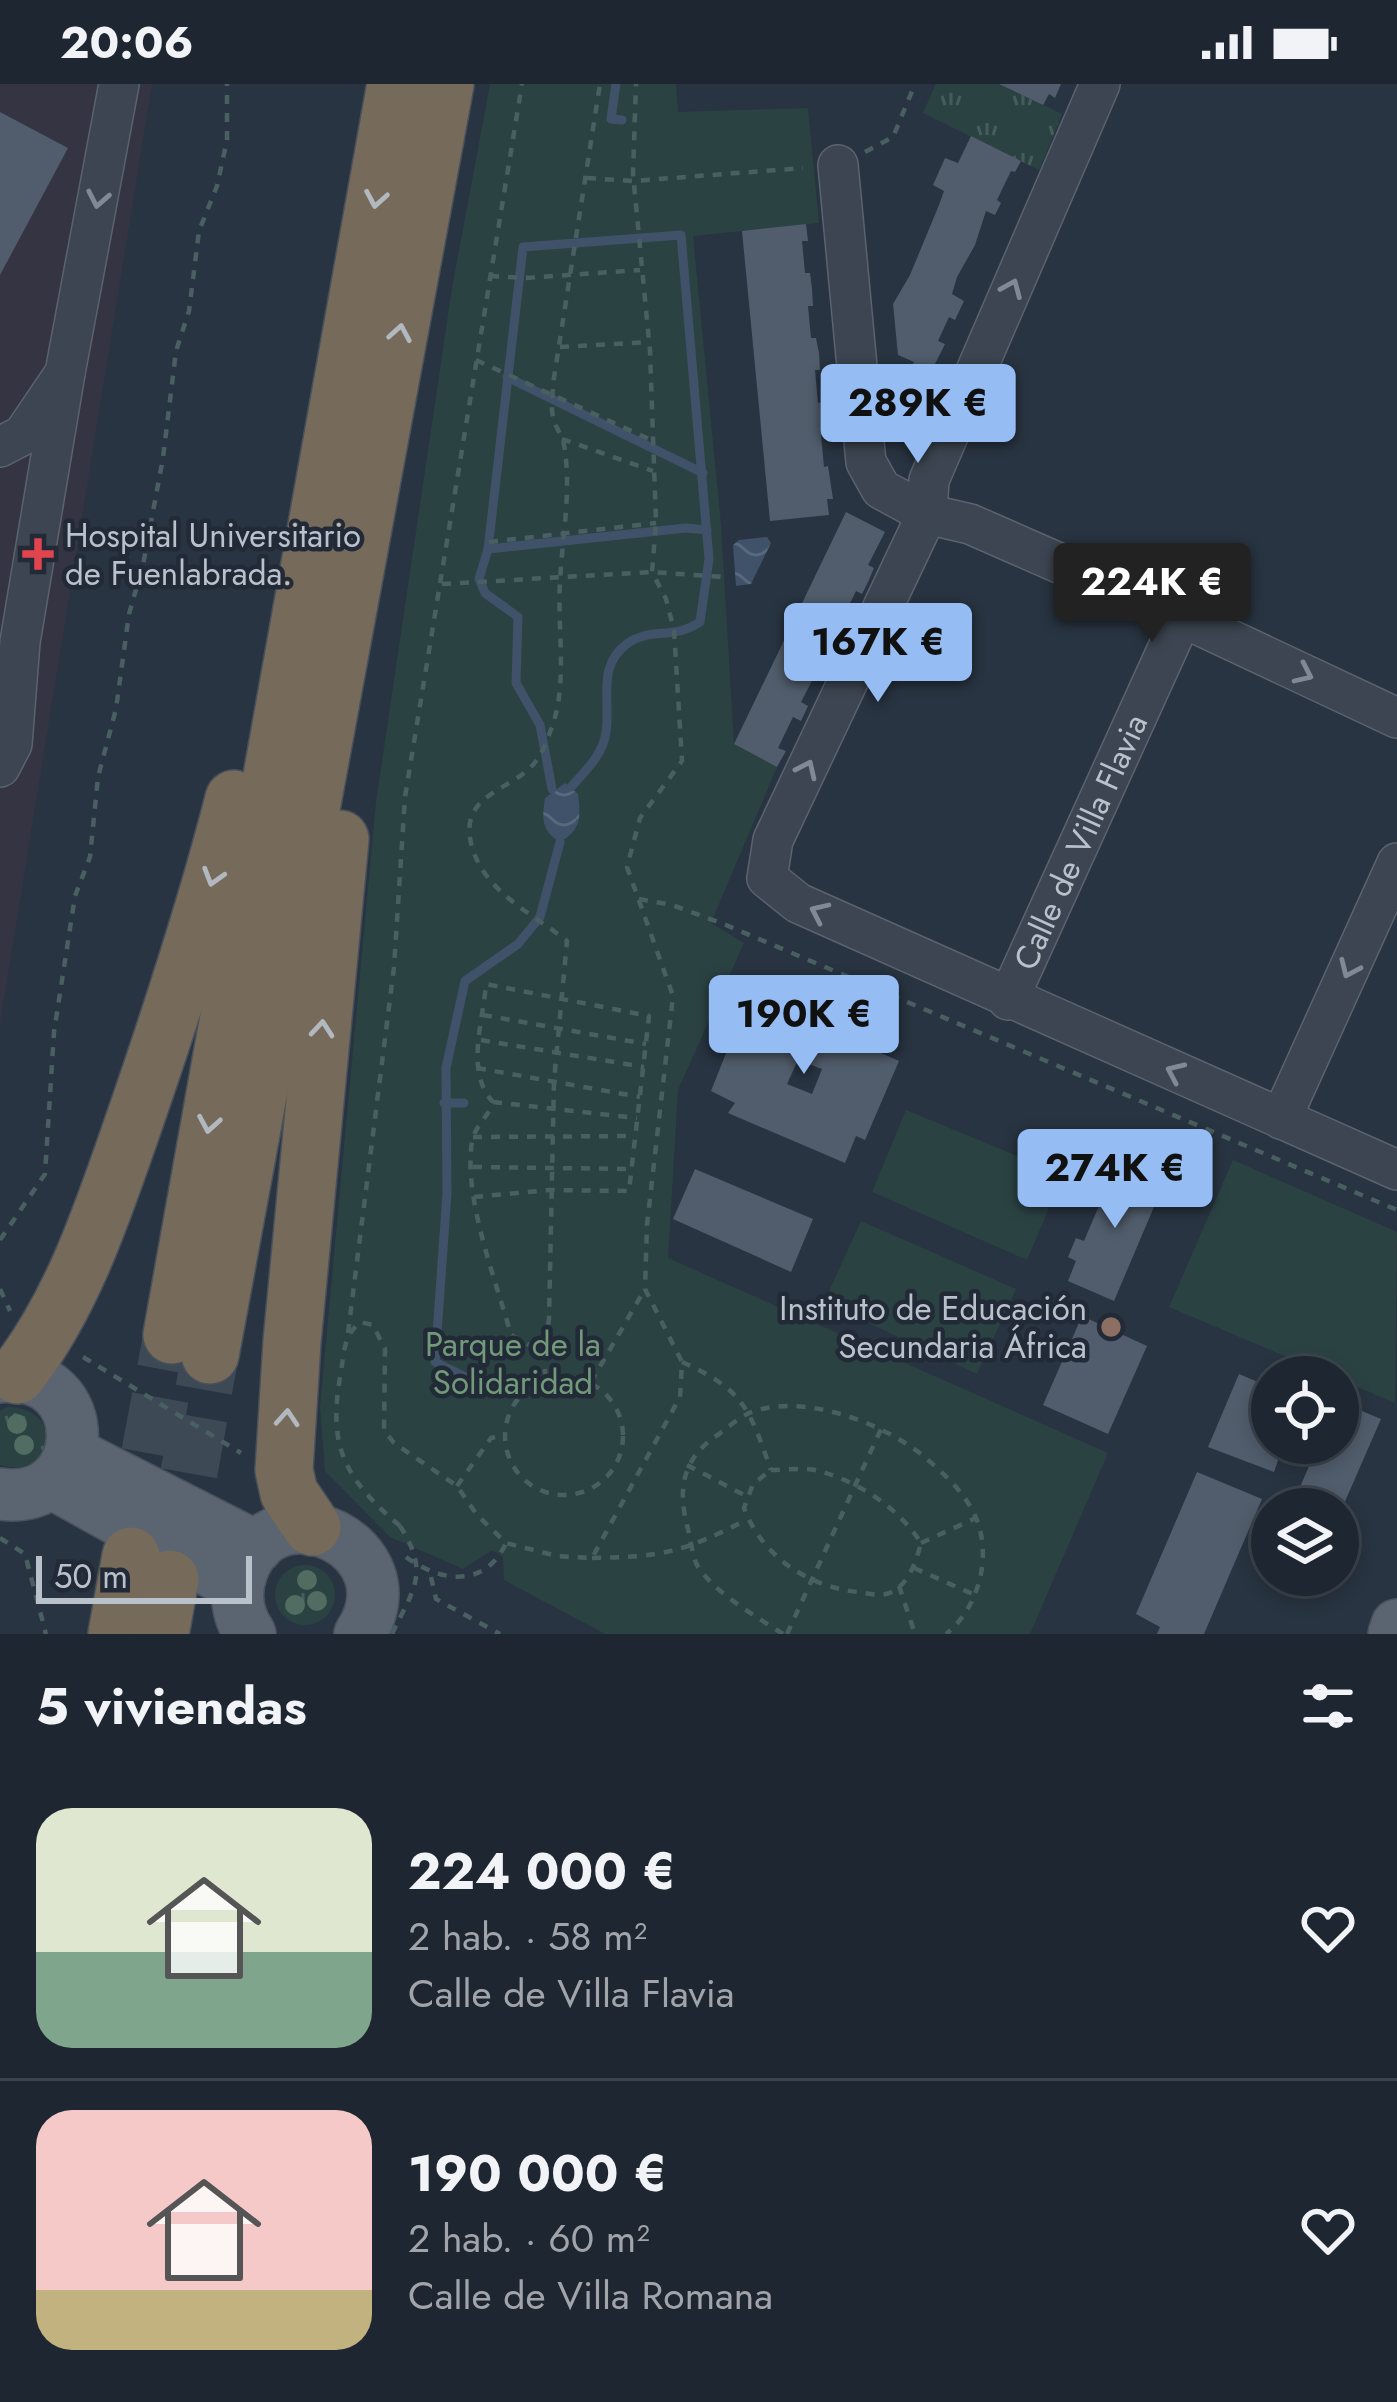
<!DOCTYPE html>
<html lang="es">
<head>
<meta charset="utf-8">
<style>
  :root { --surface:#1e2731; --page:#2b333d; --text:#f1f3f6; --muted:#a1a5ab; --line:#3c444d; --accent:#96bdf3 }
  body { margin:0; font-family:Jost,sans-serif; background:var(--page); color:var(--text); height:100vh; display:flex; flex-direction:column; font-size:45px; white-space:nowrap }
  * { box-sizing:border-box; margin:0 }
  p { font-size:39px; color:var(--muted) }
  .icon { flex:none; width:66px; height:66px; fill:none; stroke:currentColor; stroke-width:2; stroke-linecap:round; stroke-linejoin:round }
  .map { position:relative; height:1550px; overflow:hidden }
  .side { display:flex; flex-direction:column; background:var(--surface); flex:1 }
  .side>* { flex:none }
  .controls { position:absolute; left:1251px; top:1272px; display:grid; gap:24px }
  .controls a { display:grid; place-items:center; width:108px; height:108px; border-radius:50%; background:var(--surface); box-shadow:0 6px 18px #0003,0 0 0 3px var(--line); font-size:60px }
  .scale { position:absolute; left:36px; bottom:30px; width:216px; box-sizing:border-box; padding-left:12px; border:6px solid #b9c1cb; border-top:0; font-size:33px; line-height:42px; white-space:nowrap; color:#b9c1cb; -webkit-text-stroke:9px #212a36; paint-order:stroke }
  .price { position:absolute; translate:-50% -102px; padding:0 27px; border-radius:12px; background:var(--accent); color:#111; font-size:39px; line-height:78px; filter:drop-shadow(0 3px 6px #0008) }
  .price::after { content:''; position:absolute; left:50%; top:72px; width:36px; height:27px; margin-left:-18px; background:inherit; clip-path:polygon(0 0,100% 0,50% 100%) }
  .price.active { background:#222; color:#fff }
  ul { padding:0; list-style:none }
  li { display:flex; align-items:center; gap:36px; height:300px; padding:0 36px }
  li+li { border-top:3px solid var(--line) }
  li span { display:grid; place-items:center; flex:none; width:336px; height:240px; border-radius:36px; color:#555 }
  li>.icon { margin-inline-start:auto }
  span .icon { width:144px; height:144px; fill:#fffc; stroke-width:1 }
  li b { font-size:51px }
  h2 { display:flex; justify-content:space-between; align-items:center; height:144px; padding:0 36px; font-size:51px }
  .status { display:flex; justify-content:space-between; align-items:center; height:84px; padding:0 60px; background:var(--surface); direction:ltr }
  .status svg { height:33px; fill:currentColor }
  .map>svg:first-child { display:block }
  .medical { fill:#353442 }
  .grass { fill:url(#grass-tufts) }
  .green { fill:#2b4243 }
  .water { fill:url(#water-waves) }
  .lines { fill:none; stroke-linecap:round; stroke-linejoin:round }
  .stream { stroke:#3f5269; stroke-width:9 }
  .building { fill:#515d6c; fill-rule:evenodd }
  .highway-tunnel { stroke:#3e4956; stroke-width:57; stroke-dasharray:57 28; stroke-linecap:butt }
  .minor-casing { stroke:#5a636e; stroke-width:42 }
  .major-casing { stroke:#49515d; stroke-width:54 }
  .highway-casing { stroke:#47505b; stroke-width:60 }
  .path { stroke:#4a5f61; stroke-width:4.5; stroke-dasharray:9 9; stroke-linecap:butt }
  .minor { stroke:#3c4551; stroke-width:39 }
  .major { stroke:#5b6471; stroke-width:51 }
  .highway { stroke:#766a5a; stroke-width:57 }
  .path-bridge { stroke:#4a5f61; stroke-width:4.5; stroke-dasharray:9 9; stroke-linecap:butt }
  .tree { fill:#516c60 }
  .oneway { stroke:#818994 }
  .oneway2 { stroke:#b2b8c0 }
  .health-dot { fill:#e0444e; stroke:#212a36; stroke-width:4.5 }
  .education-dot { fill:#8d6e63; stroke:#212a36; stroke-width:4.5 }
  .labels { text-anchor:middle; dominant-baseline:central; stroke-width:9; stroke-linejoin:round; paint-order:stroke }
  .poi-label { font-size:33px; fill:#b9c1cb; stroke:#212a36; text-anchor:start }
  .street-label { font-size:33px; fill:#b9c1cb; stroke:#212a36 }
  .park-label { font-size:33px; fill:#729a7a; stroke:#212a36 }
</style>
</head>
<body>
<div class="status"><b>20:06</b><svg viewBox="0 0 49 12"><path d="M0 12V9h3v3zM5 12V6h3v6zM10 12V3h3v9zM15 12V0h3v12zM26 1h20v11H26zM47 4h2v5h-2z"/></svg></div>
<div class="map">
<svg width="1397" height="1550" viewBox="0 0 1397 1550">
  <defs>
    <pattern id="grass-tufts" width="24" height="20" patternUnits="userSpaceOnUse" patternTransform="scale(3)"><rect width="24" height="20" fill="#2b4243"/><path d="M3 7l-1-3M5 7V3M7 7l1-3M15 17l-1-3M17 17v-4M19 17l1-3" fill="none" stroke="#485c5d"/></pattern>
    <pattern id="water-waves" width="16" height="10" patternUnits="userSpaceOnUse" patternTransform="scale(3)"><rect width="16" height="10" fill="#3f5269"/><path d="M0 5q4-4 8 0t8 0" fill="none" stroke="#59697d"/></pattern>
  </defs>
  <rect width="100%" height="100%" fill="#283441"/>
  <!-- medical -->
  <path class="medical" d="M0 0H152L0 940Z"/>
  <!-- grass -->
  <g class="grass">
    <path d="M936 0H999L1062 30 1039 86 923 29Z"/>
    <path d="M7 1323C66 1324 55 1396 0 1381V1327Z"/>
    <circle cx="305" cy="1511" r="30"/>
  </g>
  <!-- green -->
  <g class="green">
    <path d="M490 0H676L678 28 808 24 819 139 693 152 721 441 734 660 777 683 711 839 744 859 678 1006 668 1174 1108 1369 1030 1550H605L504 1496 503 1473 492 1466 463 1485 390 1453 325 1387 320 1322 376 718 452 204Z"/>
    <path d="M906 1026 1063 1091 1027 1176 872 1108Z"/>
    <path d="M1233 1076 1397 1148 1395 1319 1169 1223Z"/>
    <path d="M861 1137 1016 1205 977 1290 824 1218Z"/>
  </g>
  <!-- water -->
  <g class="water">
    <path d="M767 453 771 459 751 500 736 502 733 461 739 456Z"/>
    <path d="M565 699 578 710C581 733 581 746 560 758 541 747 542 734 545 714Z"/>
  </g>
  <g class="lines">
    <!-- stream -->
    <g class="stream">
      <path d="M616 0 611 35 622 36"/>
      <path d="M507 293 703 389"/>
      <path d="M488 465 686 444 707 446"/>
      <path d="M552 705 540 641 516 599 518 533 485 509 479 495 488 465 523 163 681 151 709 475 700 538C673 556 652 543 628 559 596 582 611 615 606 648 603 671 586 686 571 703"/>
      <path d="M444 1019H464"/>
      <path d="M492 1306 435 1278 447 1109 446 984 465 897 518 860 540 833 560 758"/>
    </g>
  </g>
  <!-- building -->
  <g class="building">
    <path d="M999 0H1061L1055 14 1049 10 1043 21Z"/>
    <path d="M0 28 68 64 0 191Z"/>
    <path d="M971 52 1021 77 1015 88 1011 87 997 116 1001 119 995 131 986 127 975 161 957 193 952 210 964 217 955 236 949 233 938 257 945 260 932 286 948 294 926 341 893 325 914 278 898 271 893 220 910 191 939 121 944 107 933 101 945 74 958 79Z"/>
    <path d="M806 140 808 157H802L805 189H810L812 205 813 222H808L811 254H816L819 269 820 286H815L818 319 822 318 826 350 821 351 824 383 828 382 833 415H827L829 431 770 437 742 147Z"/>
    <path d="M846 428 885 448 868 481 874 484 868 498 862 510 856 507 824 572 830 575 823 590 817 587 801 618 808 622 801 637 793 633 778 664 786 667 777 683 734 660Z"/>
    <path d="M763 908 875 956 872 965 899 977 865 1056 856 1052 845 1079 728 1029 735 1019 711 1007 742 929 752 933ZM798 976 822 985 812 1010 787 1000Z"/>
    <path d="M1119 1078 1165 1097 1114 1217 1068 1197 1076 1177 1068 1173 1076 1154 1084 1157 1101 1117 1094 1114 1102 1095 1110 1098Z"/>
    <path d="M695 1085 813 1135 791 1188 673 1135Z"/>
    <path d="M1082 1232 1147 1262 1108 1350 1043 1321Z"/>
    <path d="M1239 1290 1272 1304V1359H1284L1274 1388 1208 1363Z"/>
    <path d="M1338 1317 1381 1335 1343 1422 1300 1403 1319 1359H1338Z"/>
    <path d="M1197 1388 1262 1415 1204 1550H1157L1160 1543 1136 1530Z"/>
  </g>
  <g class="lines">
    <!-- highway-tunnel -->
    <g class="highway-tunnel">
      <path d="M134 1453 172 1251"/>
      <path d="M174 1473 210 1271"/>
    </g>
    <defs>
      <g id="minor">
        <path d="M1100 0 929 396 927 430 773 756 767 794 798 819 1397 1086"/>
        <path d="M838 81 866 378 881 405 927 430 970 440 1182 533 1397 634"/>
        <path d="M0 363 23 351 65 289 119 0"/>
        <path d="M0 683 12 660 20 558 65 289"/>
        <path id="s1" d="M1008 916 1182 533"/>
        <path d="M1281 1035 1397 779"/>
      </g>
      <g id="major">
        <path d="M0 1293C99 1282 94 1424 0 1410"/>
        <path d="M72 1369 257 1463"/>
        <path d="M52 1399 237 1502"/>
        <path d="M250 1550C237 1531 234 1509 242 1487 275 1396 416 1464 360 1550"/>
        <path d="M1394 1550 1397 1541"/>
      </g>
      <g id="highway">
        <path d="M172 1251 396 0"/>
        <path d="M210 1271 445 0"/>
        <path d="M17 1291C73 1219 103 1127 133 1041 170 934 206 825 234 715"/>
        <path d="M312 1443 289 1409 284 1386 292 1258 340 755"/>
        <path d="M117 1550 131 1472"/>
        <path d="M160 1550 170 1495"/>
      </g>
    </defs>
    <!-- minor casing -->
    <use href="#minor" class="minor-casing"/>
    <!-- major casing -->
    <use href="#major" class="major-casing"/>
    <!-- highway casing -->
    <use href="#highway" class="highway-casing"/>
    <!-- path -->
    <g class="path">
      <path d="M865 68 893 53 915 0"/>
      <path d="M587 94 633 97 803 84"/>
      <path d="M490 192 526 194 640 186"/>
      <path d="M560 263 649 258"/>
      <path d="M476 276 651 356"/>
      <path d="M562 355 653 387"/>
      <path d="M489 458 656 439"/>
      <path d="M442 500 652 488 723 493"/>
      <path d="M639 815 672 821 726 841 1397 1126"/>
      <path d="M483 931 646 960"/>
      <path d="M481 956 644 983"/>
      <path d="M477 984 640 1013"/>
      <path d="M493 1018 637 1034"/>
      <path d="M473 1053 635 1052"/>
      <path d="M473 1083 632 1085"/>
      <path d="M474 1113 549 1106 629 1107 649 932 486 900C483 939 465 988 493 1018 488 1034 475 1041 472 1058 463 1114 496 1196 511 1251L544 1269"/>
      <path d="M0 1156 45 1090 54 948 75 812 90 773 98 693 116 625 129 530 143 481 163 374 176 267 189 227 199 147 217 102 227 56V0"/>
      <path d="M0 1205 10 1227"/>
      <path d="M348 1249 394 883 405 713 522 0"/>
      <path d="M83 1273 241 1369"/>
      <path d="M682 1278C744 1306 749 1324 771 1386"/>
      <circle cx="564" cy="1352" r="59"/>
      <path d="M546 1294 543 1275 549 1235 554 997 567 857C531 828 479 806 470 754 463 708 515 706 536 677 543 668 548 653 552 643 568 598 557 545 560 498 562 454 572 406 564 361 563 352 556 345 554 336 550 326 553 311 553 300L600 0"/>
      <path d="M591 1298 645 1205"/>
      <path d="M687 1381 746 1412"/>
      <path d="M771 1386C786 1386 805 1383 819 1387 859 1398 899 1424 921 1459 916 1478 908 1504 886 1510 878 1512 866 1509 858 1508 808 1503 762 1472 744 1424L753 1400Z"/>
      <path d="M457 1402 491 1354 505 1351"/>
      <path d="M400 1442C344 1394 327 1362 341 1288 344 1267 344 1252 360 1238L373 1241 385 1265 384 1346 394 1359 457 1402 477 1431 506 1459 557 1472 592 1474 680 1313 682 1278 645 1205 647 1141 673 912 627 783 640 734 682 677 674 546 666 515 652 488 656 439 650 267 633 90 636 0"/>
      <path d="M0 1454 25 1470 46 1550"/>
      <path d="M921 1459 976 1434"/>
      <path d="M406 1473C440 1498 485 1505 506 1459"/>
      <path d="M592 1474C662 1473 684 1468 746 1436"/>
      <path d="M914 1484 975 1511"/>
      <path d="M431 1493 436 1515 500 1550"/>
      <path d="M899 1502 915 1550"/>
      <path d="M783 1550C757 1533 713 1508 697 1481 692 1471 691 1456 688 1445 677 1405 682 1374 719 1350 728 1343 739 1334 749 1329 801 1308 881 1338 922 1371 945 1390 970 1413 979 1442 990 1480 977 1525 946 1550"/>
      <path d="M787 1550 881 1345"/>
    </g>
    <!-- minor -->
    <use href="#minor" class="minor"/>
    <!-- major -->
    <use href="#major" class="major"/>
    <!-- highway -->
    <use href="#highway" class="highway"/>
    <!-- path-bridge -->
    <path class="path-bridge" d="M392 1550C414 1504 430 1489 400 1442"/>
  </g>
  <!-- trees -->
  <g class="tree">
    <circle cx="17" cy="1340" r="10"/>
    <circle cx="24" cy="1361" r="10"/>
    <circle cx="307" cy="1496" r="10"/>
    <circle cx="317" cy="1517" r="10"/>
    <circle cx="295" cy="1521" r="10"/>
  </g>
  <!-- one-way arrows -->
  <defs><path id="oneway-chevron" d="M-2-3.5L2.5 0L-2 3.5" fill="none" stroke-width="1.6" stroke-linecap="round" stroke-linejoin="round" transform="scale(3)"/></defs>
  <g class="oneway">
    <use href="#oneway-chevron" transform="translate(98 115) rotate(101)"/>
    <use href="#oneway-chevron" transform="translate(1012 204) rotate(-67)"/>
    <use href="#oneway-chevron" transform="translate(1304 590) rotate(25)"/>
    <use href="#oneway-chevron" transform="translate(807 685) rotate(-65)"/>
    <use href="#oneway-chevron" transform="translate(819 828) rotate(-155)"/>
    <use href="#oneway-chevron" transform="translate(1349 885) rotate(114)"/>
    <use href="#oneway-chevron" transform="translate(1175 988) rotate(-156)"/>
  </g>
  <g class="oneway2">
    <use href="#oneway-chevron" transform="translate(376 115) rotate(100)"/>
    <use href="#oneway-chevron" transform="translate(400 249) rotate(-80)"/>
    <use href="#oneway-chevron" transform="translate(213 793) rotate(107)"/>
    <use href="#oneway-chevron" transform="translate(322 945) rotate(-85)"/>
    <use href="#oneway-chevron" transform="translate(209 1040) rotate(100)"/>
    <use href="#oneway-chevron" transform="translate(287 1334) rotate(-86)"/>
  </g>
  <!-- markers -->
  <path class="health-dot" d="M32 452h12v12h12v12h-12v12h-12v-12h-12v-12h12z"/>
  <circle class="education-dot" cx="1111" cy="1243" r="12"/>
  <g class="labels">
    <!-- poi labels -->
    <g class="poi-label">
      <text x="65" y="451">Hospital Universitario<tspan x="65" dy="38">de Fuenlabrada.</tspan></text>
      <text x="1087" y="1224" text-anchor="end">Instituto de Educación<tspan x="1087" dy="38">Secundaria África</tspan></text>
    </g>
    <!-- street labels -->
    <g class="street-label">
      <text stroke="none"><textPath href="#s1" startOffset="174">Calle de Villa Flavia</textPath></text>
    </g>
    <!-- park labels -->
    <g class="park-label">
      <text x="513" y="1260">Parque de la<tspan x="513" dy="38">Solidaridad</tspan></text>
    </g>
  </g>
</svg>
<div class="controls">
<a><svg class="icon" aria-label="locate" viewBox="0 0 24 24"><circle cx="12" cy="12" r="6"/><path d="M12 2v4M12 18v4M2 12h4M18 12h4"/></svg></a>
<a><svg class="icon" aria-label="layers" viewBox="0 0 24 24"><path d="M12 4l9 5-9 5-9-5zM3 14l9 5 9-5"/></svg></a>
</div>
<div class="scale">50 m</div>
<b class="price" style="left:918px;top:382px">289K €</b>
<b class="price active" style="left:1152px;top:561px">224K €</b>
<b class="price" style="left:878px;top:621px">167K €</b>
<b class="price" style="left:804px;top:993px">190K €</b>
<b class="price" style="left:1115px;top:1147px">274K €</b>
</div>
<section class="side">
<h2>5 viviendas<svg class="icon" aria-label="filters" viewBox="0 0 24 24"><path d="M4 7h16M4 17h16"/><circle cx="9" cy="7" r="2"/><circle cx="15" cy="17" r="2"/></svg></h2>
<ul>
<li><span style="background:linear-gradient(#dfe7d0 60%,#7fa58c 0)"><svg class="icon" aria-label="home" viewBox="0 0 24 24"><path d="M3 11l9-7 9 7M6 9v11h12V9"/></svg></span><div><b>224 000 €</b><p>2 hab. · 58 m²</p><p>Calle de Villa Flavia</p></div><svg class="icon" aria-label="heart" viewBox="0 0 24 24"><path d="M12 20l-8-8c-3-5 5-10 8-4 3-6 11-1 8 4z"/></svg></li>
<li><span style="background:linear-gradient(#f6c9c9 75%,#c2b280 0)"><svg class="icon" aria-label="home" viewBox="0 0 24 24"><path d="M3 11l9-7 9 7M6 9v11h12V9"/></svg></span><div><b>190 000 €</b><p>2 hab. · 60 m²</p><p>Calle de Villa Romana</p></div><svg class="icon" aria-label="heart" viewBox="0 0 24 24"><path d="M12 20l-8-8c-3-5 5-10 8-4 3-6 11-1 8 4z"/></svg></li>
</ul>
</section>
</body>
</html>
